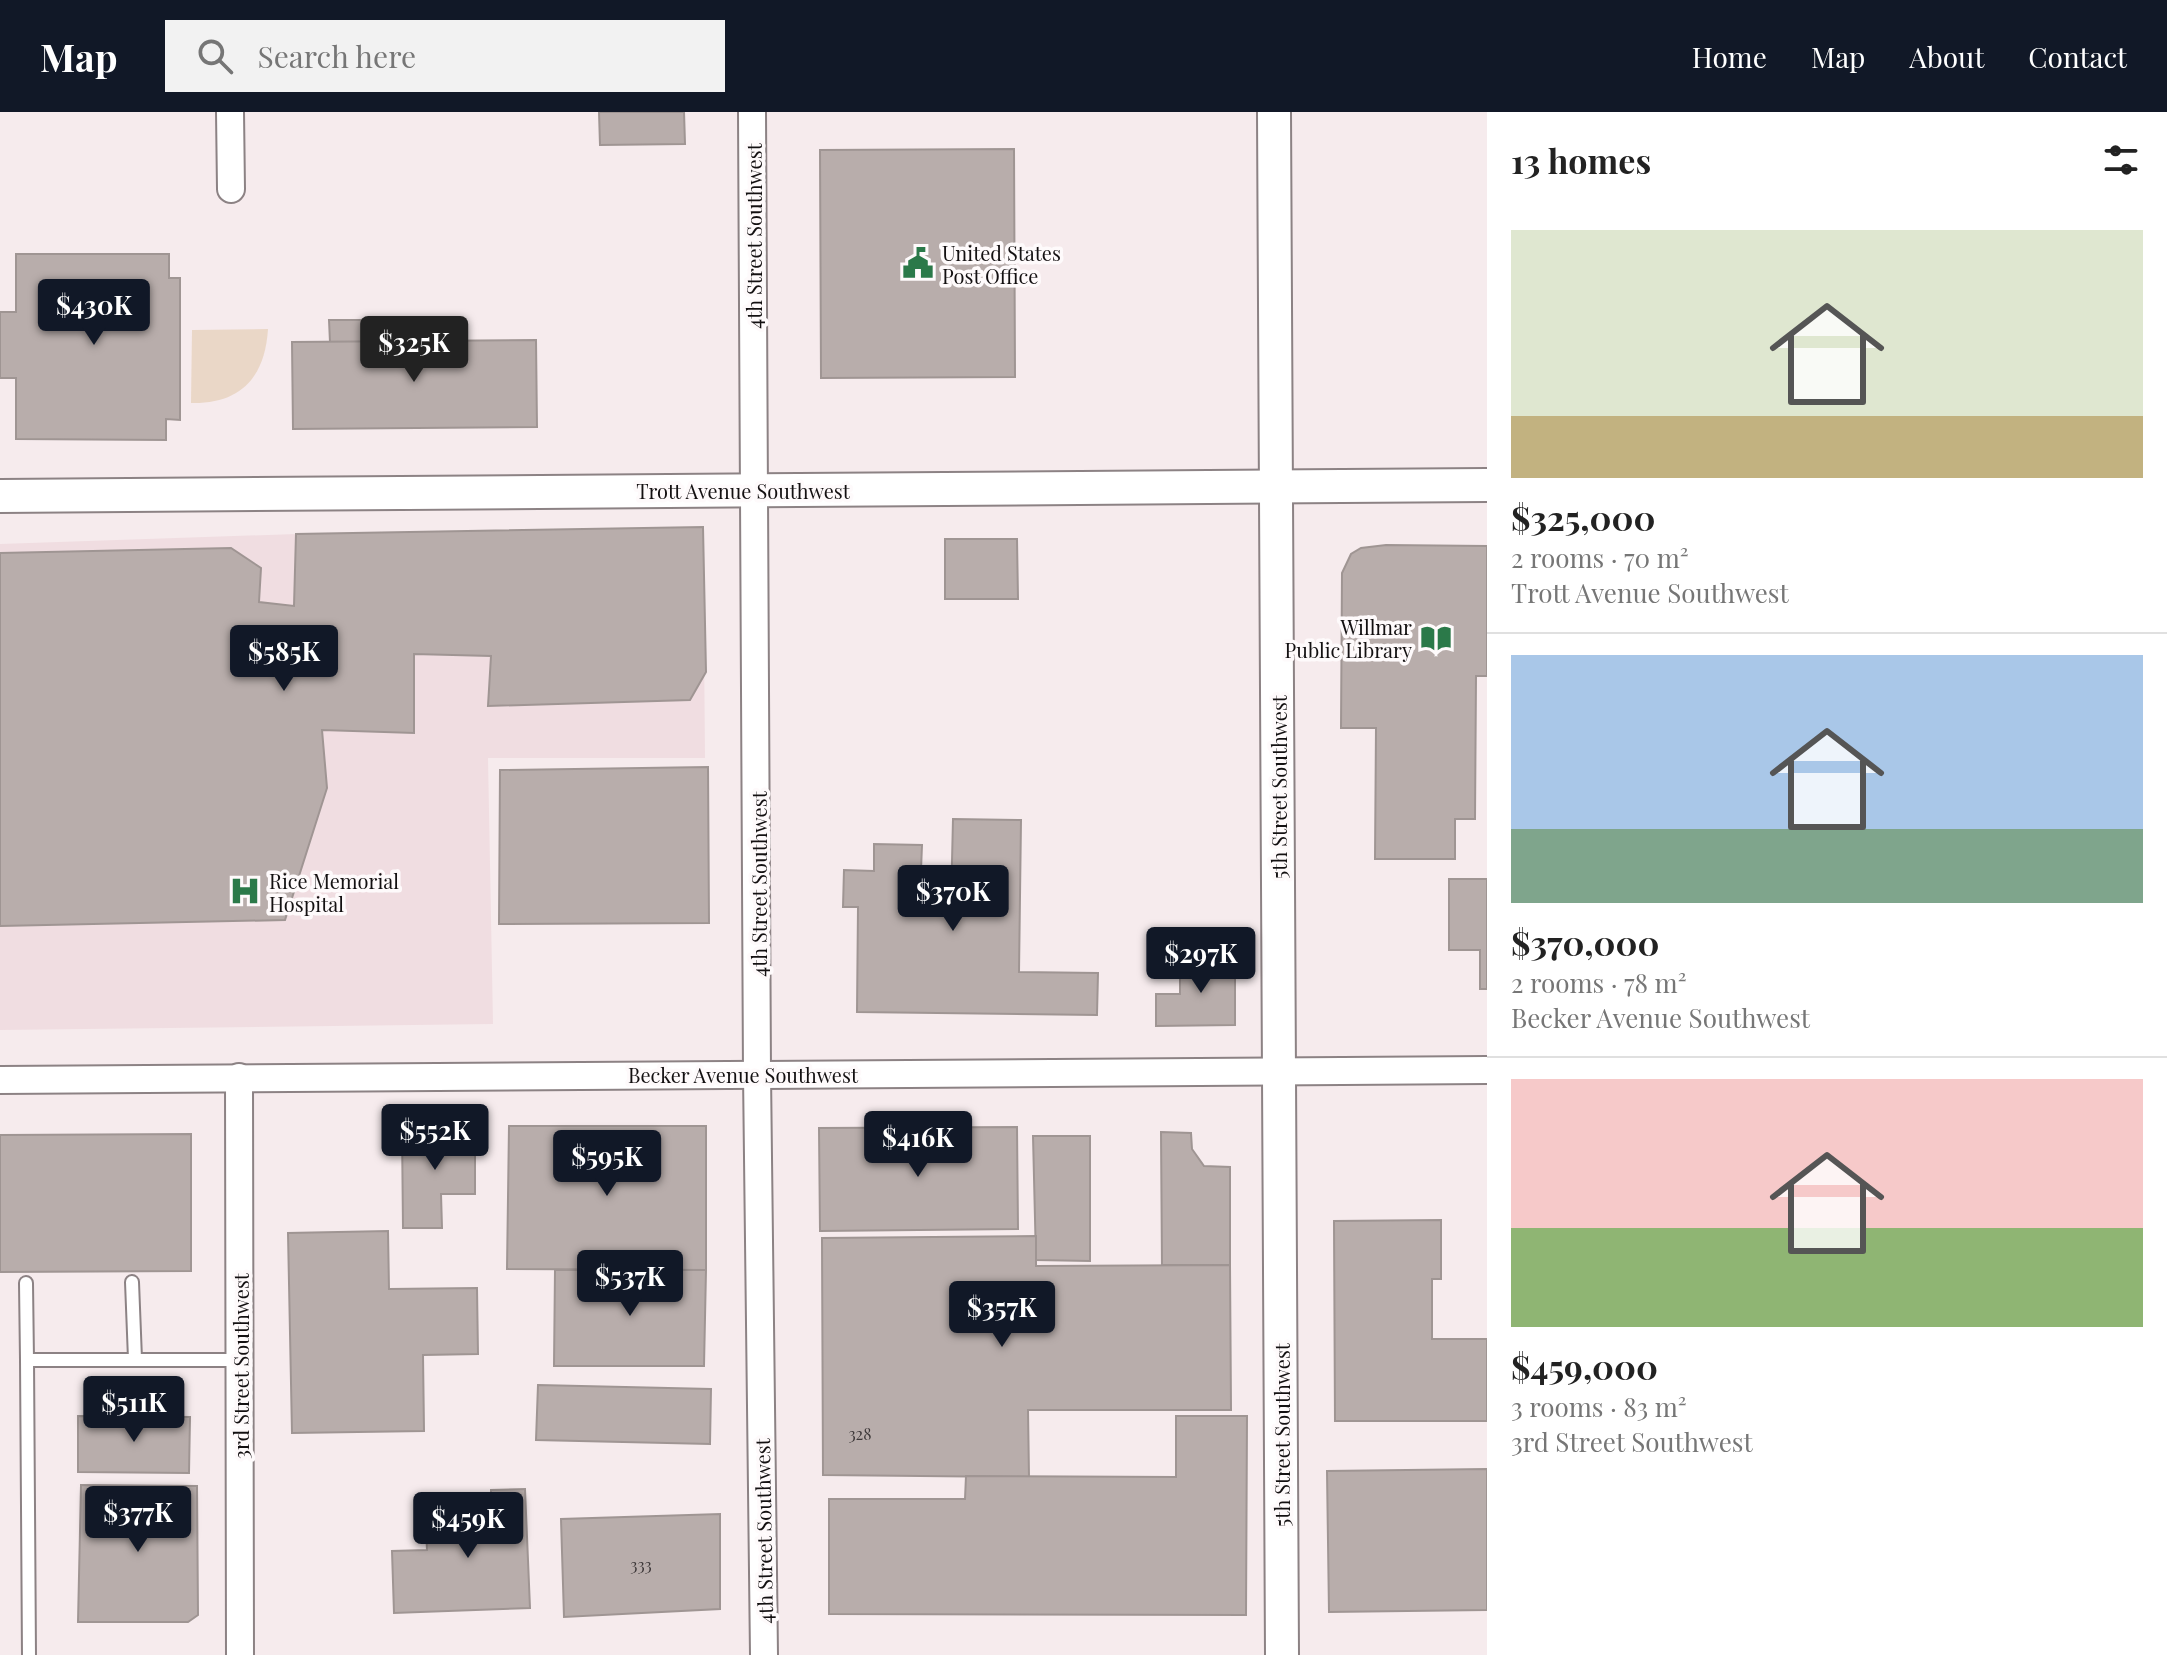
<!DOCTYPE html>
<html lang="en">
<head>
<meta charset="utf-8">
<style>
  :root { --surface:#fff; --page:#f2f2f2; --text:#222; --muted:#767676; --line:#e0e0e0; --accent:#111827 }
  body { margin:0; font-family:"Playfair Display",serif; background:var(--page); color:var(--text); height:100vh; display:flex; flex-direction:column; font-size:30px; white-space:nowrap }
  * { box-sizing:border-box; margin:0 }
  p { font-size:26px; color:var(--muted) }
  .icon { flex:none; width:44px; height:44px; fill:none; stroke:currentColor; stroke-width:2; stroke-linecap:round; stroke-linejoin:round }
  .map { position:relative; flex:1; overflow:hidden }
  .panel { display:flex; flex-direction:column; background:var(--surface); width:680px }
  .panel>* { flex:none }
  .price { position:absolute; translate:-50% -68px; padding:0 18px; border-radius:8px; background:var(--accent); color:#fff; font-size:26px; line-height:52px; filter:drop-shadow(0 2px 4px #0008) }
  .price::after { content:''; position:absolute; left:50%; top:48px; width:24px; height:18px; margin-left:-12px; background:inherit; clip-path:polygon(0 0,100% 0,50% 100%) }
  .price.on { background:#222; color:#fff }
  ul { padding:0; list-style:none }
  li { display:grid; align-content:center; gap:16px; height:424px; padding:0 24px }
  li+li { border-top:2px solid var(--line) }
  li span { display:grid; place-items:center; height:248px; border-radius:0px; color:#555 }
  li>.icon { margin-inline-start:auto }
  span .icon { width:144px; height:144px; fill:#fffc; stroke-width:1 }
  li b { font-size:34px }
  h2 { display:flex; justify-content:space-between; align-items:center; height:96px; padding:0 24px; font-size:34px }
  header { display:flex; align-items:center; gap:48px; box-sizing:border-box; height:112px; padding:0 40px; background:var(--accent); color:#fff }
  header strong { font-size:38px }
  nav { display:flex; gap:44px; margin-inline-start:auto; font-size:28px }
  .search { width:560px; height:72px; background:var(--page); display:flex; align-items:center; gap:20px; box-sizing:border-box; padding:0 28px; border-radius:0px; color:var(--muted); font-size:30px }
  main { display:flex; flex:1; min-height:0 }
  .map>svg:first-child { display:block }
  .built { fill:#f0dde1 }
  .green { fill:#ead7c7 }
  .building { fill:#b8adab; stroke:#9f9593; stroke-width:2 }
  .lines { fill:none; stroke-linecap:round; stroke-linejoin:round }
  .service-casing { stroke:#8c8284; stroke-width:16 }
  .minor-casing { stroke:#8c8284; stroke-width:30 }
  .tertiary-casing { stroke:#8c8284; stroke-width:36 }
  .service { stroke:#fff; stroke-width:12 }
  .minor { stroke:#fff; stroke-width:26 }
  .tertiary { stroke:#fff; stroke-width:32 }
  .labels { text-anchor:middle; dominant-baseline:central; stroke-width:7; stroke-linejoin:round; paint-order:stroke }
  .number-label { font-size:16px; fill:#3c3738 }
  .street-label { font-size:20px; fill:#131011; stroke:#fefafb }
  .poi-label { font-size:20px; fill:#131011; stroke:#fefafb; text-anchor:start }
</style>
</head>
<body>
<header>
<strong>Map</strong>
<div class="search"><svg class="icon" aria-label="search" viewBox="0 0 24 24"><circle cx="10" cy="10" r="6"/><path d="M15 15l6 6"/></svg>Search here</div>
<nav><a>Home</a><a>Map</a><a>About</a><a>Contact</a></nav>
</header>
<main>
<div class="map">
<svg width="1487" height="1543" viewBox="0 0 1487 1543">
  <rect width="100%" height="100%" fill="#f6ebed"/>
  <!-- built -->
  <path class="built" d="M703 415 705 646H488L493 912 0 918V432L296 422Z"/>
  <!-- green -->
  <path class="green" d="M268 217C265 265 241 292 191 291L192 218Z"/>
  <!-- building -->
  <g class="building">
    <path d="M599 0H684L685 32 600 33Z"/>
    <path d="M1014 37 1015 265 821 266 820 38Z"/>
    <path d="M16 142H169V166H180V308L166 307V328L16 327V266H0V200H16Z"/>
    <path d="M329 208H387V230H330Z"/>
    <path d="M536 228 537 315 293 317 292 230Z"/>
    <path d="M703 415 706 560 690 588 488 594 491 544 414 542V621L322 618 327 676 285 808 0 814V441L231 436 261 456 259 490 294 494 296 422Z"/>
    <path d="M945 427H1017L1018 487H945Z"/>
    <path d="M1386 433 1487 434V564H1476L1475 707H1455V747H1375L1376 616H1341L1342 461 1351 442 1361 436Z"/>
    <path d="M708 655 709 811 499 812 500 658Z"/>
    <path d="M953 707 1021 708 1019 860 1098 861 1097 903 857 900 858 795H843L844 758 874 759V732L922 733 921 758 945 759V792H951Z"/>
    <path d="M1449 767H1487V877H1480V838H1449Z"/>
    <path d="M1235 845V913L1156 914V882H1180V846Z"/>
    <path d="M509 1014H706V1158L507 1157Z"/>
    <path d="M1017 1015 1018 1117 820 1119 819 1016Z"/>
    <path d="M475 1016V1082H441L442 1116H403L402 1017Z"/>
    <path d="M1161 1020 1191 1021 1192 1037 1204 1054 1230 1055V1153H1162Z"/>
    <path d="M191 1022V1159L0 1160V1023Z"/>
    <path d="M1033 1024H1090V1149L1036 1148Z"/>
    <path d="M1441 1108V1167H1432V1227H1487V1309H1335L1334 1109Z"/>
    <path d="M388 1119 389 1177 477 1176 478 1242 423 1243 424 1319 292 1321 288 1121Z"/>
    <path d="M1036 1124V1154L1230 1153 1231 1298H1028L1029 1365 823 1363 822 1126Z"/>
    <path d="M555 1158H706L704 1254H554Z"/>
    <path d="M538 1273 711 1277 710 1332 536 1328Z"/>
    <path d="M78 1304 190 1305 189 1361 78 1360Z"/>
    <path d="M1176 1304H1247L1246 1503 829 1502V1387H965L966 1364 1176 1365Z"/>
    <path d="M1487 1357V1498L1329 1500 1327 1359Z"/>
    <path d="M81 1373 197 1374 198 1503 188 1510H78Z"/>
    <path d="M525 1377 530 1496 394 1501 392 1439 427 1438 425 1397 491 1395V1378Z"/>
    <path d="M720 1402V1497L564 1505 561 1407Z"/>
  </g>
  <g class="lines">
    <defs>
      <g id="service">
        <path d="M132 1170 135 1247"/>
        <path d="M26 1171 27 1248"/>
        <path d="M29 1543 27 1248H240"/>
      </g>
      <g id="minor">
        <path d="M230 0 231 77"/>
        <path d="M752 0 757 962 764 1543"/>
        <path d="M239 965 240 1543"/>
        <path d="M0 968 1487 958"/>
      </g>
      <g id="tertiary">
        <path d="M1274 0 1282 1543"/>
        <path d="M0 384 1487 373"/>
      </g>
    </defs>
    <!-- service casing -->
    <use href="#service" class="service-casing"/>
    <!-- minor casing -->
    <use href="#minor" class="minor-casing"/>
    <!-- tertiary casing -->
    <use href="#tertiary" class="tertiary-casing"/>
    <!-- service -->
    <use href="#service" class="service"/>
    <!-- minor -->
    <use href="#minor" class="minor"/>
    <!-- tertiary -->
    <use href="#tertiary" class="tertiary"/>
  </g>
  <!-- icons -->
  <defs>
    <symbol id="civic-bare" viewBox="-9 -9 18 18"><path d="M-.6-6.5H3V-4.5H.6V-3L4-1V1h2V6H-6V1h2V-1L-.6-3ZM-1.2 2.5V6h2.4V2.5Z" fill="#2b7949" stroke="#fefafb" stroke-width="2.5" paint-order="stroke"/></symbol>
    <symbol id="library-bare" viewBox="-9 -9 18 18"><path d="M-6-4Q-3-5.5-.7-3.5V5Q-3 3-6 4ZM6-4Q3-5.5 .7-3.5V5Q3 3 6 4Z" fill="#2b7949" stroke="#fefafb" stroke-width="2.5" paint-order="stroke"/></symbol>
    <symbol id="hospital-bare" viewBox="-9 -9 18 18"><path d="M-5-5h3v3.5h4V-5h3V5h-3V1.5h-4V5h-3Z" fill="#2b7949" stroke="#fefafb" stroke-width="2.5" paint-order="stroke"/></symbol>
  </defs>
  <g fill-rule="evenodd">
    <use href="#civic-bare" x="896" y="129" width="44" height="44"/>
    <use href="#library-bare" x="1414" y="504" width="44" height="44"/>
    <use href="#hospital-bare" x="223" y="757" width="44" height="44"/>
  </g>
  <g class="labels">
    <!-- number labels -->
    <g class="number-label">
      <text x="860" y="1321">328</text>
      <text x="641" y="1452">333</text>
    </g>
    <!-- street labels -->
    <g class="street-label">
      <text transform="translate(753 124) rotate(-90)">4th Street Southwest</text>
      <text x="743" y="378">Trott Avenue Southwest</text>
      <text transform="translate(1278 675) rotate(-90)">5th Street Southwest</text>
      <text transform="translate(758 772) rotate(-90)">4th Street Southwest</text>
      <text x="743" y="962">Becker Avenue Southwest</text>
      <text transform="translate(240 1254) rotate(-90)">3rd Street Southwest</text>
      <text transform="translate(1281 1323) rotate(-90)">5th Street Southwest</text>
      <text transform="translate(763 1419) rotate(-91)">4th Street Southwest</text>
    </g>
    <!-- poi labels -->
    <g class="poi-label">
      <text x="942" y="140">United States<tspan x="942" dy="23">Post Office</tspan></text>
      <text x="1412" y="514" text-anchor="end">Willmar<tspan x="1412" dy="23">Public Library</tspan></text>
      <text x="269" y="768">Rice Memorial<tspan x="269" dy="23">Hospital</tspan></text>
    </g>
  </g>
</svg>
<b class="price" style="left:94px;top:235px">$430K</b>
<b class="price on" style="left:414px;top:272px">$325K</b>
<b class="price" style="left:284px;top:581px">$585K</b>
<b class="price" style="left:953px;top:821px">$370K</b>
<b class="price" style="left:1201px;top:883px">$297K</b>
<b class="price" style="left:435px;top:1060px">$552K</b>
<b class="price" style="left:918px;top:1067px">$416K</b>
<b class="price" style="left:607px;top:1086px">$595K</b>
<b class="price" style="left:630px;top:1206px">$537K</b>
<b class="price" style="left:1002px;top:1237px">$357K</b>
<b class="price" style="left:134px;top:1332px">$511K</b>
<b class="price" style="left:138px;top:1442px">$377K</b>
<b class="price" style="left:468px;top:1448px">$459K</b>
</div>
<section class="panel">
<h2>13 homes<svg class="icon" aria-label="filters" viewBox="0 0 24 24"><path d="M4 7h16M4 17h16"/><circle cx="9" cy="7" r="2"/><circle cx="15" cy="17" r="2"/></svg></h2>
<ul>
<li><span style="background:linear-gradient(#dfe7d0 75%,#c2b280 0)"><svg class="icon" aria-label="home" viewBox="0 0 24 24"><path d="M3 11l9-7 9 7M6 9v11h12V9"/></svg></span><div><b>$325,000</b><p>2 rooms · 70 m²</p><p>Trott Avenue Southwest</p></div></li>
<li><span style="background:linear-gradient(#a9c7e8 70%,#7fa58c 0)"><svg class="icon" aria-label="home" viewBox="0 0 24 24"><path d="M3 11l9-7 9 7M6 9v11h12V9"/></svg></span><div><b>$370,000</b><p>2 rooms · 78 m²</p><p>Becker Avenue Southwest</p></div></li>
<li><span style="background:linear-gradient(#f6c9c9 60%,#8fb573 0)"><svg class="icon" aria-label="home" viewBox="0 0 24 24"><path d="M3 11l9-7 9 7M6 9v11h12V9"/></svg></span><div><b>$459,000</b><p>3 rooms · 83 m²</p><p>3rd Street Southwest</p></div></li>
</ul>
</section>
</main>
</body>
</html>
